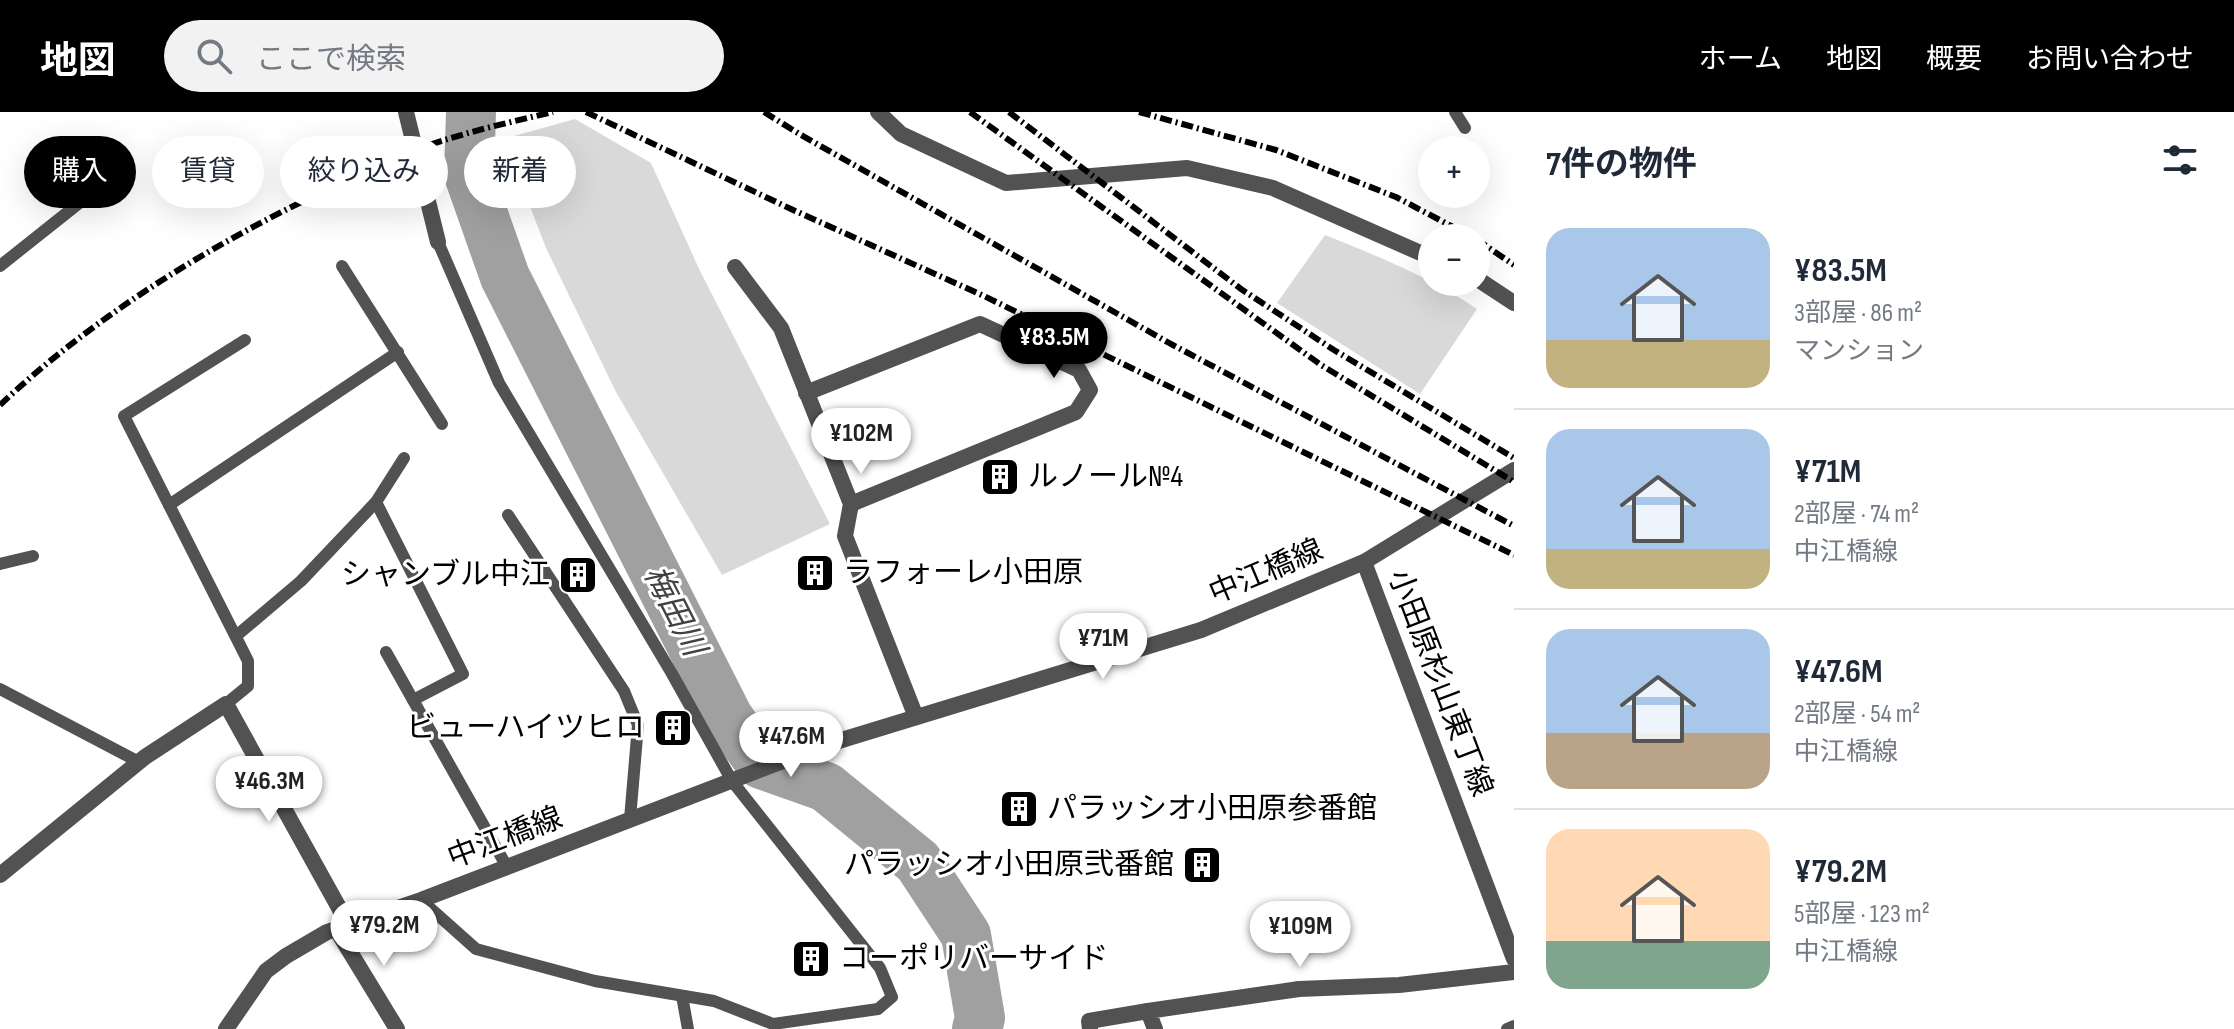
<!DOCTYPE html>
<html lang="ja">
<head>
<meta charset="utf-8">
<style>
  :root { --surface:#fff; --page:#f2f2f3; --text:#1f2937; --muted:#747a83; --line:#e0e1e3; --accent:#000 }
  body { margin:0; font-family:"Sofia Sans Condensed","Noto Sans JP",sans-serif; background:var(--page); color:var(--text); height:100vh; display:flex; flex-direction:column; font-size:30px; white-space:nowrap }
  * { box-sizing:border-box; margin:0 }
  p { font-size:26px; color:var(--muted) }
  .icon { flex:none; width:44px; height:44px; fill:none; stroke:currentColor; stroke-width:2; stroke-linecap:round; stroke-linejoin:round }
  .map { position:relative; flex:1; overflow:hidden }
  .panel { display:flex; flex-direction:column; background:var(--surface); width:720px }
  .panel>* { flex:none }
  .guide { position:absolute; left:24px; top:24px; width:760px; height:72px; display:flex; gap:16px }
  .buttons { position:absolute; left:1418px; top:24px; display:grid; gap:16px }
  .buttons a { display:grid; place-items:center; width:72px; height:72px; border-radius:50%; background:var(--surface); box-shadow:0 8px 32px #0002; font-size:40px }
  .price { position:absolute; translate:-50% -68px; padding:0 18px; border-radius:28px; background:#fff; color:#222; font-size:26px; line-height:52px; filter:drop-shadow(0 2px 4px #0008) }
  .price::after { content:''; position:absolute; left:50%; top:48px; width:24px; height:18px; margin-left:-12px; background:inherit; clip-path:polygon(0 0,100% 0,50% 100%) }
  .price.on { background:var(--accent); color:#fff }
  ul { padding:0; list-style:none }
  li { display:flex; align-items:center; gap:24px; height:200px; padding:0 32px }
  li+li { border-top:2px solid var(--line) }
  li span { display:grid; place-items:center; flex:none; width:224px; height:160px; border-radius:24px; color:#555 }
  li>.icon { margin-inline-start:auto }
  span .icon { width:96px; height:96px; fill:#fffc; stroke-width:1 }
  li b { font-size:34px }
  h2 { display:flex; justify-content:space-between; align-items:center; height:96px; padding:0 32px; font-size:34px }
  .chip { padding:0 28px; border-radius:36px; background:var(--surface); box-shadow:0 8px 32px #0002; font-size:28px; line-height:72px }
  .chip.on { background:var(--accent); color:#fff }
  header { display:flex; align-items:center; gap:48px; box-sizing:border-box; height:112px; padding:0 40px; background:var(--accent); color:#fff }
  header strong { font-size:38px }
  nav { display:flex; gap:44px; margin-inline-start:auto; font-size:28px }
  .search { width:560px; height:72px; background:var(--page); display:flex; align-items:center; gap:20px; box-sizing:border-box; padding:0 28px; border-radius:44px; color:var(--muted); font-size:30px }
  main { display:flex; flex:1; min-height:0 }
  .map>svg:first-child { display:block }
  .green { fill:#d9d9d9 }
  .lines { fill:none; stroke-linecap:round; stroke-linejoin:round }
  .river { stroke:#a0a0a0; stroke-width:50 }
  .lane { stroke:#525252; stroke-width:12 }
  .street { stroke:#525252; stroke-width:16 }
  .rail { stroke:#000; stroke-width:6; stroke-dasharray:12 4 2 4; stroke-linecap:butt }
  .labels { text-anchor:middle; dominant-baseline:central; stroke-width:6; stroke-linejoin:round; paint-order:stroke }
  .poi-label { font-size:30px; fill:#000; stroke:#fff; text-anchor:start }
  .street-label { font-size:30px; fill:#000; stroke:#fff }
  .water-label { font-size:32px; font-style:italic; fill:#414141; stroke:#fff }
</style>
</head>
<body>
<header>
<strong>地図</strong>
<div class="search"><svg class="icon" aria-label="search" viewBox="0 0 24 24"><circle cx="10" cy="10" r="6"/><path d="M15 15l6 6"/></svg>ここで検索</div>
<nav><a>ホーム</a><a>地図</a><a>概要</a><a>お問い合わせ</a></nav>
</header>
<main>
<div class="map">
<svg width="1514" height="917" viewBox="0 0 1514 917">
  <rect width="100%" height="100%" fill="#fff"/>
  <!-- green -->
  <g class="green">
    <path d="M575 7 651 51 700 159 830 412 722 463 616 280 546 136 504 27Z"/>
    <path d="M1325 123C1377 144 1430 165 1477 197L1420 282 1277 191Z"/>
  </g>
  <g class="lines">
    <!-- river -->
    <path class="river" d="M471 0 469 63 505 165 728 605 761 652 826 675 918 750 966 823 980 906 977 917"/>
    <!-- lane -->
    <g class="lane">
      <path d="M1455 0 1465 16"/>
      <path d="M0 154 83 88"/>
      <path d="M342 154 442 312"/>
      <path d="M376 390 463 562 413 588"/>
      <path d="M169 393 398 240"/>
      <path d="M508 403 624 579 638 613 630 707"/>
      <path d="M0 452 33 444"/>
      <path d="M236 524 301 469 376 390 404 346"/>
      <path d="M386 540 507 755"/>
      <path d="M0 577 139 650"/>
      <path d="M226 592 248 574V549L124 304 245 228"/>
      <path d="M421 788 476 837 595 869 714 889 773 912 878 897 892 885 880 856 732 669 671 560 499 271 438 130"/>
      <path d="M682 884 688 917"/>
      <path d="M1507 917 1514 914"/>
    </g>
    <!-- street -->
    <g class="street">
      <path d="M406 0 438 130"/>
      <path d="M878 0 901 22 1006 71 1187 56 1273 76 1432 146"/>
      <path d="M735 155 781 216 851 392 845 424 916 605"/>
      <path d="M1476 166 1514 191"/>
      <path d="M806 281 980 212 1079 258 1090 278 1076 300 851 392"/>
      <path d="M1364 450 1514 847"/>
      <path d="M0 763 145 645 226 592 348 812"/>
      <path d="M336 817 397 917"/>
      <path d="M226 917 266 859 286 844 327 820 421 788 822 634 1201 518 1364 450 1514 358"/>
      <path d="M1090 917 1089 909 1148 899"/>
      <path d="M1155 917 1148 899 1299 877 1399 873 1514 860"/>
    </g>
    <!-- rail -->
    <g class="rail">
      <path d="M586 0 791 97 984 184 1514 443"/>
      <path d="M764 0 801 23 1171 232 1514 414"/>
      <path d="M970 0 1321 253 1514 370"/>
      <path d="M1009 0 1241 177 1334 238 1514 346"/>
      <path d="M1139 0 1276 38 1396 85 1474 126"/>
      <path d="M1476 127 1514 153"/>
      <path d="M0 293C91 207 205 136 318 82 349 67 380 51 412 39 458 22 506 11 553 0"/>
    </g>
  </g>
  <!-- icons -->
  <defs>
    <symbol id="building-square" viewBox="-11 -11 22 22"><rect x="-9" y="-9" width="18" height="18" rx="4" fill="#000" stroke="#fff"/><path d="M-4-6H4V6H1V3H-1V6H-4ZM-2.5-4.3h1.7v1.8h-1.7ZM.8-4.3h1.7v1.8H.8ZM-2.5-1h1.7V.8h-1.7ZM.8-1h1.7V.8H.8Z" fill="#fff"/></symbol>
  </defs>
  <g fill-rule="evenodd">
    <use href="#building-square" x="978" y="343" width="44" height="44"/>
    <use href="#building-square" x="793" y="439" width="44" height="44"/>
    <use href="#building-square" x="556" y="441" width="44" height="44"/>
    <use href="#building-square" x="651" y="594" width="44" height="44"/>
    <use href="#building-square" x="997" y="675" width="44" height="44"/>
    <use href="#building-square" x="1180" y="731" width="44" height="44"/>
    <use href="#building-square" x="789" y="825" width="44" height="44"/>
  </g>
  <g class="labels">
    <!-- poi labels -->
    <g class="poi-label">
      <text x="1028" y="365">ルノール№4</text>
      <text x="843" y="461">ラフォーレ小田原</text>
      <text x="550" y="463" text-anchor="end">シャンブル中江</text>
      <text x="645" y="616" text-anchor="end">ビューハイツヒロ</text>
      <text x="1047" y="697">パラッシオ小田原参番館</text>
      <text x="1174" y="753" text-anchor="end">パラッシオ小田原弐番館</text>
      <text x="839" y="847">コーポリバーサイド</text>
    </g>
    <!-- street labels -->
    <g class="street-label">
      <text transform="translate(1266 460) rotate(-23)">中江橋線</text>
      <text transform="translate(1440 571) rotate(69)">小田原杉山東丁線</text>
      <text transform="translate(505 726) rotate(-21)">中江橋線</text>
    </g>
    <!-- water labels -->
    <g class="water-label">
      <text transform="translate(674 499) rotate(63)">梅田川</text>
    </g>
  </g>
</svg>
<div class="buttons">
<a>+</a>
<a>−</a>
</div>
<b class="price on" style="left:1054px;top:268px">¥83.5M</b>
<b class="price" style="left:861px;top:364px">¥102M</b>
<b class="price" style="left:1103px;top:569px">¥71M</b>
<b class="price" style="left:791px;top:667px">¥47.6M</b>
<b class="price" style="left:269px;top:712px">¥46.3M</b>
<b class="price" style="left:384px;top:856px">¥79.2M</b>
<b class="price" style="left:1300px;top:857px">¥109M</b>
<div class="guide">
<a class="chip on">購入</a>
<a class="chip">賃貸</a>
<a class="chip">絞り込み</a>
<a class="chip">新着</a>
</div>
</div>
<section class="panel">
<h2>7件の物件<svg class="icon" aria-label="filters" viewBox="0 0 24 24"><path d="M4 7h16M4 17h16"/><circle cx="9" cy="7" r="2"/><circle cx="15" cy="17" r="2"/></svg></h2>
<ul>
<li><span style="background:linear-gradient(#a9c7e8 70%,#c2b280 0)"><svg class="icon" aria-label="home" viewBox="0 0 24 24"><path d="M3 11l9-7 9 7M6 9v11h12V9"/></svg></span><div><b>¥83.5M</b><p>3部屋 · 86 m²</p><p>マンション</p></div></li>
<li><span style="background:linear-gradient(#a9c7e8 75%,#c2b280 0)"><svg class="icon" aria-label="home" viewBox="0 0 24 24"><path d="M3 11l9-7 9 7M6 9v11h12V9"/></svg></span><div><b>¥71M</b><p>2部屋 · 74 m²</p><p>中江橋線</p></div></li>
<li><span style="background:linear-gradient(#a9c7e8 65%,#b9a48a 0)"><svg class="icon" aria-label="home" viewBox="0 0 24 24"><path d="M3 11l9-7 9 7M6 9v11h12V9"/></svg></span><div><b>¥47.6M</b><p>2部屋 · 54 m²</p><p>中江橋線</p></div></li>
<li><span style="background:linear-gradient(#ffd9b3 70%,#7fa58c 0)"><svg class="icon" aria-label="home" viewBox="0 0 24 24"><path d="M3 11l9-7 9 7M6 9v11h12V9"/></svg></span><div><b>¥79.2M</b><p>5部屋 · 123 m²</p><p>中江橋線</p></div></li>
</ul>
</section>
</main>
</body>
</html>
